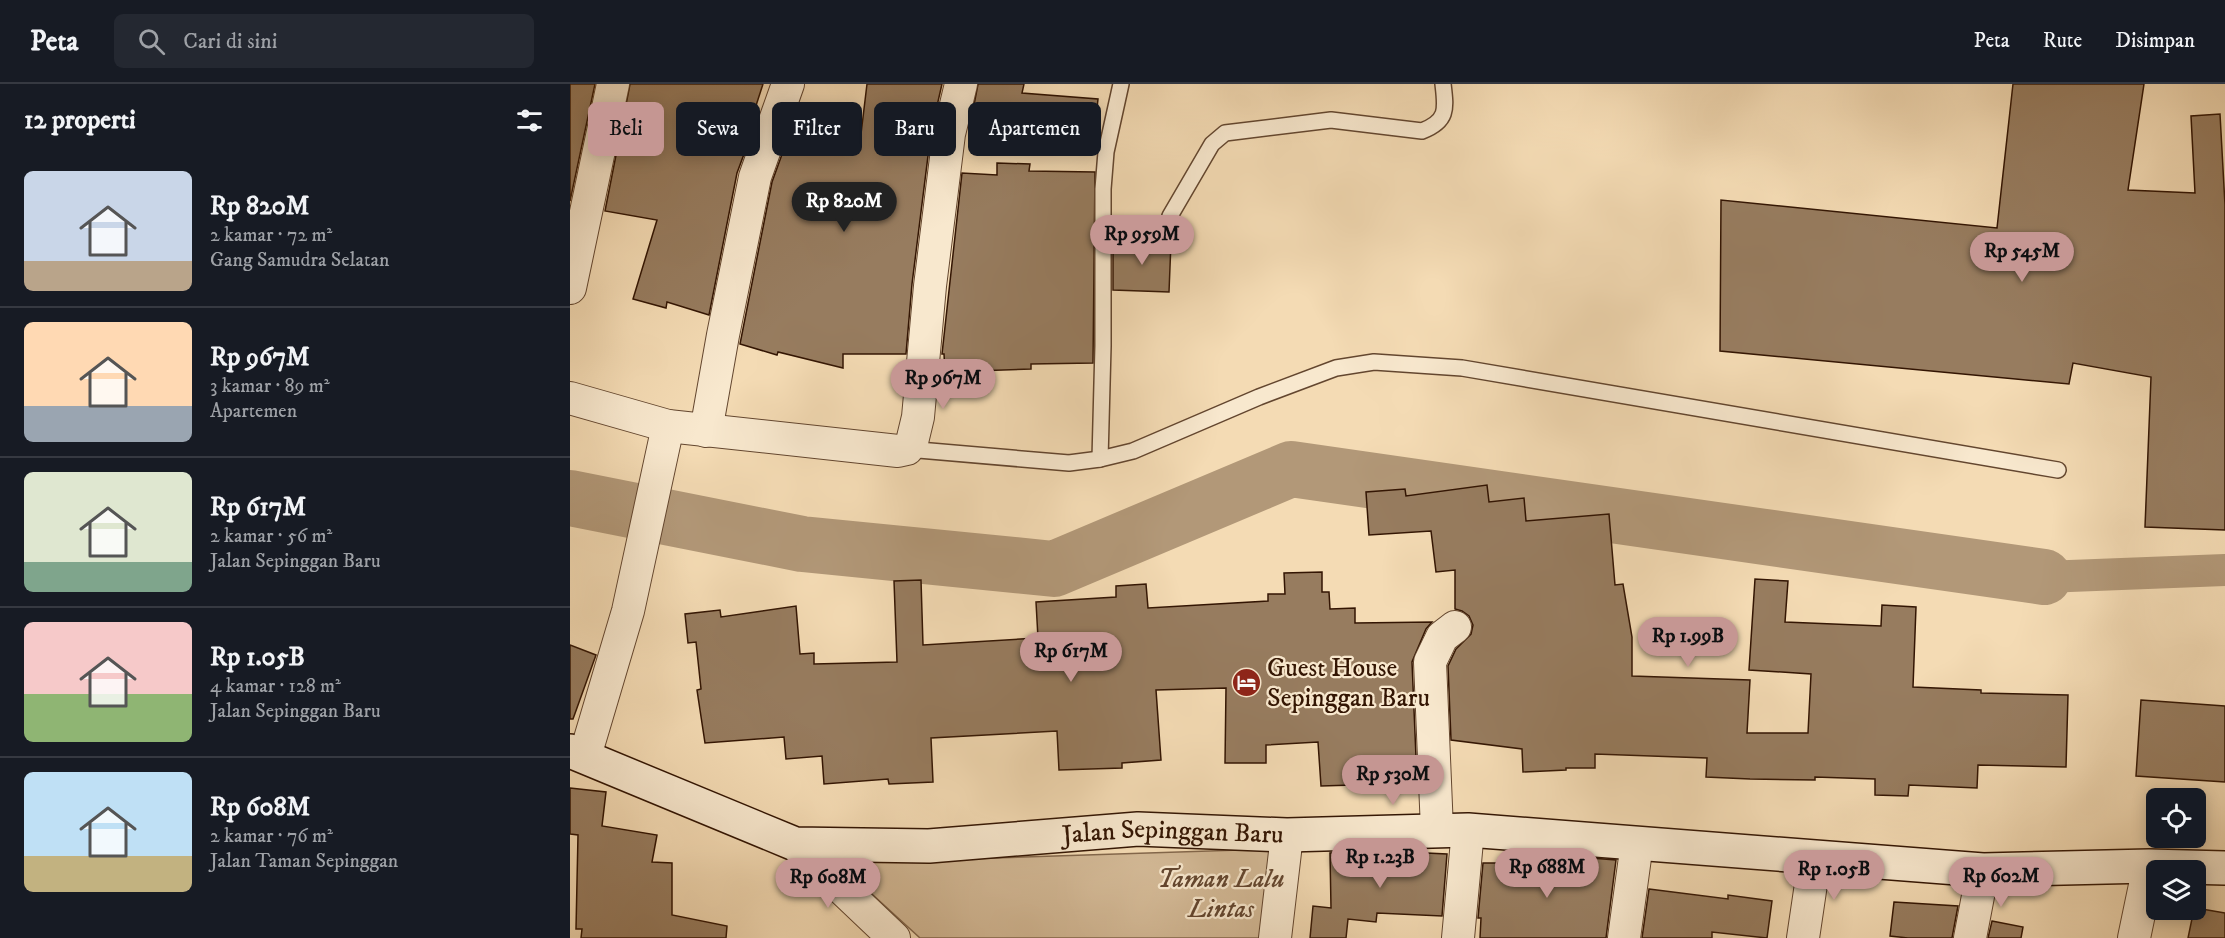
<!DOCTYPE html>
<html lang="id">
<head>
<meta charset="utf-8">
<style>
  :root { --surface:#171b24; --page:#242831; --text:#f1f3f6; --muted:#9ea1a6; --line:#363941; --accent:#c59692 }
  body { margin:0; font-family:"IM FELL DW Pica",serif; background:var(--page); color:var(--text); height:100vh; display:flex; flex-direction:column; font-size:22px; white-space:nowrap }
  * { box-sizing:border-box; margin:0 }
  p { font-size:20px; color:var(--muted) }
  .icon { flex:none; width:33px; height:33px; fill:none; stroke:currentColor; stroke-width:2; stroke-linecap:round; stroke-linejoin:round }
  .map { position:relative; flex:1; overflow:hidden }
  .drawer { display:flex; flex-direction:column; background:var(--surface); width:570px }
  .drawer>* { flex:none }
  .banner { position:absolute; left:18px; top:18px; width:570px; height:54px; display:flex; gap:12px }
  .tools { position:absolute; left:1576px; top:704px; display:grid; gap:12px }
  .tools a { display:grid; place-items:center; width:60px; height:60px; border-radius:9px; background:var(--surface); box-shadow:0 3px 15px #0003; font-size:30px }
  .price { position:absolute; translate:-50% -51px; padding:0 14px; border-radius:21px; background:var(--accent); color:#111; font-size:20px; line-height:39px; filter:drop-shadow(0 2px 3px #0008) }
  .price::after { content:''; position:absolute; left:50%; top:36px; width:18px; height:14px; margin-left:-9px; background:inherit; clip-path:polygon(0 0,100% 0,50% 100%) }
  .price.active { background:#222; color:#fff }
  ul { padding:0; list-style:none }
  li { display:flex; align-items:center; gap:18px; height:150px; padding:0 24px }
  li+li { border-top:2px solid var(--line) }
  li span { display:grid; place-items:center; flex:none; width:168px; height:120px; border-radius:9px; color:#555 }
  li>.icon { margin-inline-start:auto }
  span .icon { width:72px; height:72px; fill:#fffc; stroke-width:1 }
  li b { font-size:26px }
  h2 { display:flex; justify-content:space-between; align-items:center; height:72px; padding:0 24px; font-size:26px }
  .pill { padding:0 21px; border-radius:9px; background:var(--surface); box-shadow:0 3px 15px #0003; font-size:21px; line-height:54px }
  .pill.active { background:var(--accent); color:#111 }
  header { display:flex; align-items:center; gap:36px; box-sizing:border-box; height:84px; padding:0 30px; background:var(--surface); border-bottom:2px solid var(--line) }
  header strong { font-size:28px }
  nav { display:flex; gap:33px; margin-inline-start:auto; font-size:21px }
  .search { width:420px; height:54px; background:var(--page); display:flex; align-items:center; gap:15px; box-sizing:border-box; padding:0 21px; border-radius:9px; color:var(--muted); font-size:22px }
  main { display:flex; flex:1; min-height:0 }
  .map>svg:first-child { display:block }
  .green { fill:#d3b996; stroke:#83674c; stroke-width:1.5 }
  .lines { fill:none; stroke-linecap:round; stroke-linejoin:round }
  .canal { stroke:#b29878; stroke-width:32 }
  .river { stroke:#b29878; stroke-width:56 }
  .building { fill:#977c5f; stroke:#331503; stroke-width:1.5 }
  .lane-casing { stroke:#63462f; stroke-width:18 }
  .street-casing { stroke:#63462f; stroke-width:34 }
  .secondary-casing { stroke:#331503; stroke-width:36 }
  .lane { stroke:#f8e8ce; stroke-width:15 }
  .street { stroke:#f8e8ce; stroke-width:32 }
  .secondary { stroke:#f8e8ce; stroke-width:33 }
  .labels { text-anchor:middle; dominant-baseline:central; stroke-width:4.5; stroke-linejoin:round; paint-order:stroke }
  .poi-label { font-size:26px; fill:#331503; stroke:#f8e8ce; text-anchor:start }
  .street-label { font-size:26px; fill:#331503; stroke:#f8e8ce }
  .park-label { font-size:26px; font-style:italic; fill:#63462f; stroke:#f8e8ce }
</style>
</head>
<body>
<header>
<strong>Peta</strong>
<div class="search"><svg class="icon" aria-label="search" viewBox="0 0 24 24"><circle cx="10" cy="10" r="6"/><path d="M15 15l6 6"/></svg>Cari di sini</div>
<nav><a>Peta</a><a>Rute</a><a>Disimpan</a></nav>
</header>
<main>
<section class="drawer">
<h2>12 properti<svg class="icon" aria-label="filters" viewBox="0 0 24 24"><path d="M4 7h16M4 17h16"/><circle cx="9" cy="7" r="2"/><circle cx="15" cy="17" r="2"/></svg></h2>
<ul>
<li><span style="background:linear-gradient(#c9d6e8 75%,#b9a48a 0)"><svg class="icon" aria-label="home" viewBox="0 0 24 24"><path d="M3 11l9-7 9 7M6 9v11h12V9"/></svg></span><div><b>Rp 820M</b><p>2 kamar · 72 m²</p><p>Gang Samudra Selatan</p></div></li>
<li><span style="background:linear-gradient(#ffd9b3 70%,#9aa5b1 0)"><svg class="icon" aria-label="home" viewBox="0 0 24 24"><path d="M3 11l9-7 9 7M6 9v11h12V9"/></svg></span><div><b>Rp 967M</b><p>3 kamar · 89 m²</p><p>Apartemen</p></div></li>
<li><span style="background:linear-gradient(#dfe7d0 75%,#7fa58c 0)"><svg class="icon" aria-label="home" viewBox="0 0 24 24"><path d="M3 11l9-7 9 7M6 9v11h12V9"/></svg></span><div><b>Rp 617M</b><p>2 kamar · 56 m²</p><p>Jalan Sepinggan Baru</p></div></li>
<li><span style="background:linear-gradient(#f6c9c9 60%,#8fb573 0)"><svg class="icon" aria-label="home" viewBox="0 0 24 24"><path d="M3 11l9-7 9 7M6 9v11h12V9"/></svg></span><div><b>Rp 1.05B</b><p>4 kamar · 128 m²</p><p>Jalan Sepinggan Baru</p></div></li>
<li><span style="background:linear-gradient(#bfe0f5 70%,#c2b280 0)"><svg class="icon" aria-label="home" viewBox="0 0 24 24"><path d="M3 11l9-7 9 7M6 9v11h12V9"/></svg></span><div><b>Rp 608M</b><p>2 kamar · 76 m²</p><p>Jalan Taman Sepinggan</p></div></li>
</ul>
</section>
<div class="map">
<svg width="1655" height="854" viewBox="0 0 1655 854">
  <rect width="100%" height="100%" fill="#f4dbb4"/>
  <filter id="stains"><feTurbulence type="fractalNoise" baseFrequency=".00333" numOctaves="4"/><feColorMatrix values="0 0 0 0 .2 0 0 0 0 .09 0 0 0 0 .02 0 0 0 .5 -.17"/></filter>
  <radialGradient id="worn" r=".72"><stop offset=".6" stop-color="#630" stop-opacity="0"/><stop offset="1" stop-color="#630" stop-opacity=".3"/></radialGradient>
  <!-- green -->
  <path class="green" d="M701 765 690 854H350L268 779Z"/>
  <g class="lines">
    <!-- canal -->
    <path class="canal" d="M1474 493 1655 486"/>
    <!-- river -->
    <path class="river" d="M0 414 232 460 484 485 721 385 1474 493"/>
  </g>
  <!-- building -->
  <g class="building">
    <path d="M0 0H25L0 117Z"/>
    <path d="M60 0H193L182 34 187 35 167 89 139 231 97 218 96 224 63 215 87 136 35 127Z"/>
    <path d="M297 0H372L361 48 342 200 336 270H273V284L208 268 207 271 170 260 202 98 223 40 291 50Z"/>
    <path d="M408 0H454L452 9 528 15 525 42 461 36V41L403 26Z"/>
    <path d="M1443 0H1574L1558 106 1625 109 1621 32 1650 30 1655 121V446L1575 443 1581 293 1503 279 1499 300 1150 267 1151 116 1427 144Z"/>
    <path d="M427 79 460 80 459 87 525 88 523 279 461 280V285L375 288 374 270H372L392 89 427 91Z"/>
    <path d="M543 156 601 158 599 208 543 206Z"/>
    <path d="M917 401 919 418 954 414 956 437 1039 430 1045 501 1053 500 1062 553V592L1180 596 1177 649H1238L1241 590 1179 586 1185 495 1218 497 1215 538 1311 542 1312 521 1346 523 1343 603 1411 606V609L1498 611 1496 683 1408 681 1407 704 1339 701 1338 712 1305 711V695L1245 693V696L1180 695 1136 693 1137 674 1025 670V684H996V686L953 688 952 665 881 656 878 582 886 565 901 550 903 541 899 532 892 527 885 525V486L866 488 861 447 799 451 796 408 835 405 836 412Z"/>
    <path d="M752 488V508H759L760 525 785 524V539L862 538 856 545 842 578 846 673 782 680 783 701 751 702 748 658 696 661V679H655L656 604 586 606 591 676 552 679V684L489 686 487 647 361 654 363 698 319 700 318 695 254 700 252 672 216 675 214 653 135 659 127 606 131 605 126 558 118 559 115 530 150 526 151 533 226 522 230 570 244 569V580L327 578 324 497 351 496 353 561 468 554 466 518 546 513V502L576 500 578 524 698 517V510H715L714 489Z"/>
    <path d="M0 561 26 571 3 635H0Z"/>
    <path d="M1571 616 1655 622V698L1566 692Z"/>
    <path d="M0 704 36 708 32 742 87 751 82 778 102 779V831L157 842 156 854H11L12 845H6L8 751 0 750Z"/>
    <path d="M813 767 877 770 872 832 807 829 806 838 778 835 776 854H740L743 822 761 824 760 769Z"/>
    <path d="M996 772 1046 776 1036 854H910L911 834H908L913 779H996Z"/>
    <path d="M1079 805 1158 815V811L1202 817 1197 854 1142 848V854H1072Z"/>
    <path d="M1324 818 1388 822 1382 854H1338L1320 852Z"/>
    <path d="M1626 824 1655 829V854H1618L1624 825Z"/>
    <path d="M1422 837 1453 843 1451 854H1418Z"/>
  </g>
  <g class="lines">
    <defs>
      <g id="lane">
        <path d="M600 132 642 60 655 49 761 36 852 47C878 37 876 25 873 0"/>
        <path d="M337 365 499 379 530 375 563 367 689 313 766 284 804 278 892 284 1488 386"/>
        <path d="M530 375 533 262V105L536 68 551 0"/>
      </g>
      <g id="street">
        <path d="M0 204 43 0"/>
        <path d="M0 314 98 342 328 367 337 365 342 358 348 333 360 202 379 50 391 0"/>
        <path d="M136 347 153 251 185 93 218 0"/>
        <path d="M15 672 58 527 98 342"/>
        <path d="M867 746 860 578 872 553 885 543"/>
        <path d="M225 760 324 854"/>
        <path d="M705 854 717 751"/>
        <path d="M888 854 898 746"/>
        <path d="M1054 854 1067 759"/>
        <path d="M1233 854 1245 773"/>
        <path d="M1400 854 1413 786"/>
        <path d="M1564 854 1579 782"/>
      </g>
      <g id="secondary">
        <path id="s1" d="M0 667 225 760 359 762 568 745 717 751 898 746 1413 786 1579 782 1655 784"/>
      </g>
    </defs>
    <!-- lane casing -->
    <use href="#lane" class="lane-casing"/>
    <!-- street casing -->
    <use href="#street" class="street-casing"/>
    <!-- secondary casing -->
    <use href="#secondary" class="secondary-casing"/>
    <!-- lane -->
    <use href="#lane" class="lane"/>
    <!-- street -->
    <use href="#street" class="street"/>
    <!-- secondary -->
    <use href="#secondary" class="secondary"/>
  </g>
  <!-- icons -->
  <defs>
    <symbol id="hotel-disc" viewBox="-11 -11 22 22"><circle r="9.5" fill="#8f2418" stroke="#f8e8ce"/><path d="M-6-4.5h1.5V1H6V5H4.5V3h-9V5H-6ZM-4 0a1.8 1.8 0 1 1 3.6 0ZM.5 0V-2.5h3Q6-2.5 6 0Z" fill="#fff"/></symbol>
  </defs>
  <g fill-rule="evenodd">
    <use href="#hotel-disc" x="660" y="582" width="33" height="33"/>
  </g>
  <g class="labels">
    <!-- poi labels -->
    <g class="poi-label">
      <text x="697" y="584">Guest House<tspan x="697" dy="30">Sepinggan Baru</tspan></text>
    </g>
    <!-- street labels -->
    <g class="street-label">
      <text stroke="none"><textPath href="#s1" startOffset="622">Jalan Sepinggan Baru</textPath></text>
    </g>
    <!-- park labels -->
    <g class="park-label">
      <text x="651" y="795">Taman Lalu<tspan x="651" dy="30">Lintas</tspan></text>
    </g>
  </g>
  <rect width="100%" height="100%" filter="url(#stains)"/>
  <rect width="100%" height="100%" fill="url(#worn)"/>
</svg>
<div class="tools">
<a><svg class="icon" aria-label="locate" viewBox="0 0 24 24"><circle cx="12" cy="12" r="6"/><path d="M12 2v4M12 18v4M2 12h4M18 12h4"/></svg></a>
<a><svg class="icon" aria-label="layers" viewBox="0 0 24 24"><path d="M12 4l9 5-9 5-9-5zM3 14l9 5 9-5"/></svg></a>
</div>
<b class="price active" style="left:274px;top:149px">Rp 820M</b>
<b class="price" style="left:572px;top:182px">Rp 959M</b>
<b class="price" style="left:1452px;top:199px">Rp 545M</b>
<b class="price" style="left:373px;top:326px">Rp 967M</b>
<b class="price" style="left:1118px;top:584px">Rp 1.99B</b>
<b class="price" style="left:501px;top:599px">Rp 617M</b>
<b class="price" style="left:823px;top:722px">Rp 530M</b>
<b class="price" style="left:810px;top:805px">Rp 1.23B</b>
<b class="price" style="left:977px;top:815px">Rp 688M</b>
<b class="price" style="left:1264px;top:817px">Rp 1.05B</b>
<b class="price" style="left:1431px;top:824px">Rp 602M</b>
<b class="price" style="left:258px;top:825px">Rp 608M</b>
<div class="banner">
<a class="pill active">Beli</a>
<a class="pill">Sewa</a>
<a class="pill">Filter</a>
<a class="pill">Baru</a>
<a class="pill">Apartemen</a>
</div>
</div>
</main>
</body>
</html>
